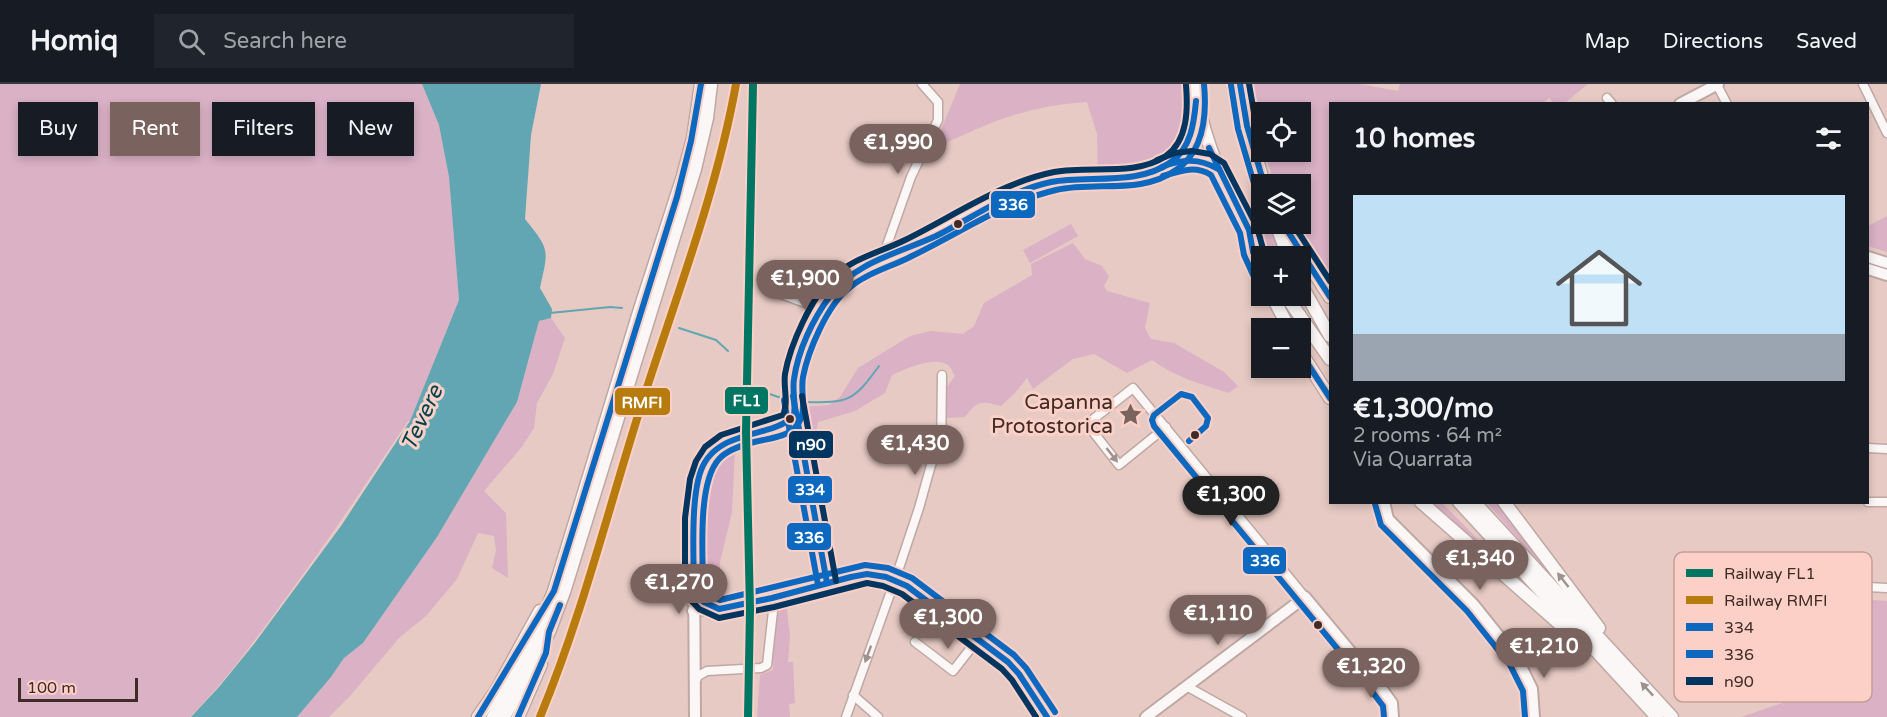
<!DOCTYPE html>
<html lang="en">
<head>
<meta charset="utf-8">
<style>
  :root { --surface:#171b24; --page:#20242c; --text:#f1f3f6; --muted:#9ea1a6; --line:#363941; --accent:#7a635e }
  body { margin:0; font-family:"Varela Round",sans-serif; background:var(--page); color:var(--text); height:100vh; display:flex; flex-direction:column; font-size:22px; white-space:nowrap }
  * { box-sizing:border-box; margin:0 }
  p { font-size:20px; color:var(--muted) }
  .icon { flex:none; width:33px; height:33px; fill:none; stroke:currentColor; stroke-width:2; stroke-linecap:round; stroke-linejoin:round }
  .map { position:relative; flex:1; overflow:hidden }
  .sheet { position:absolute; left:1329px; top:18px; width:540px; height:402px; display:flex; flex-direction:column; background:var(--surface); border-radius:0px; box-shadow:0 3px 9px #0003 }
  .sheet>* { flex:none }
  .guide { position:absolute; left:18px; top:18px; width:570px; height:54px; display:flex; gap:12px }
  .fabs { position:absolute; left:1251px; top:18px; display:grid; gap:12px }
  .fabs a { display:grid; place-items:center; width:60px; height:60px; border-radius:0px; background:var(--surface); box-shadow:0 3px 9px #0003; font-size:30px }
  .scale { position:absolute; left:18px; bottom:15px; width:120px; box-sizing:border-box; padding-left:6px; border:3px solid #402b27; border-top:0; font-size:16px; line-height:21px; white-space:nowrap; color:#402b27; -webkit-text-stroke:4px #fcd0c7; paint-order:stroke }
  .price { position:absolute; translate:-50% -51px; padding:0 14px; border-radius:21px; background:var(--accent); color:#fff; font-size:20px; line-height:39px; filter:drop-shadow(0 2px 3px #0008) }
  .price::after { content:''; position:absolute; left:50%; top:36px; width:18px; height:14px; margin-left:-9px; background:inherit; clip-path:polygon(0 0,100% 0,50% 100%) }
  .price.selected { background:#222; color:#fff }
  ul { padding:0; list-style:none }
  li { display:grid; align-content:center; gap:12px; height:318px; padding:0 24px }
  li span { display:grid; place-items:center; height:186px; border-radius:0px; color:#555 }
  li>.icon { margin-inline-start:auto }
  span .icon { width:108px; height:108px; fill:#fffc; stroke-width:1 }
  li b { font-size:26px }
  h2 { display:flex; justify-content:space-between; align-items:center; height:72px; padding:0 24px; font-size:26px }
  .tag { padding:0 21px; border-radius:0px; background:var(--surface); box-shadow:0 3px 9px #0003; font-size:21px; line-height:54px }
  .tag.selected { background:var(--accent); color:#fff }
  header { display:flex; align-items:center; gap:36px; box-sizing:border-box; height:84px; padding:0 30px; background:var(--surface); border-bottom:2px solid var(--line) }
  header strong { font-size:28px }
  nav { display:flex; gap:33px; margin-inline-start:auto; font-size:21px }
  .search { width:420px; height:54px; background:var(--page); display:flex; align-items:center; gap:15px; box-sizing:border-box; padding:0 21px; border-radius:0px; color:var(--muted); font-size:22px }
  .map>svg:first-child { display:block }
  .green { fill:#dab1c5 }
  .water { fill:#61a6b2 }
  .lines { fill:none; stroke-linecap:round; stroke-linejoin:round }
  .stream { stroke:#61a6b2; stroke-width:2 }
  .minor-casing { stroke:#bfa8a4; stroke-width:11 }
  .tertiary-casing { stroke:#bfa8a4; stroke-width:14 }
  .primary-casing { stroke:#bfa8a4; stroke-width:15 }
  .minor { stroke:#fbf7f6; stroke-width:8 }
  .tertiary { stroke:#fbf7f6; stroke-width:10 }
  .primary { stroke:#fbf7f6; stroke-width:12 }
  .bus-1-casing { stroke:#fcd0c7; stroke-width:10 }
  .bus-2-casing { stroke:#fcd0c7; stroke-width:10 }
  .bus-3-casing { stroke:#fcd0c7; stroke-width:10 }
  .bus-1 { stroke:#0c69bf; stroke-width:6 }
  .bus-2 { stroke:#0c69bf; stroke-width:6 }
  .bus-3 { stroke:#00365f; stroke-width:6 }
  .rail-1-casing { stroke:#fcd0c7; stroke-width:12 }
  .rail-2-casing { stroke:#fcd0c7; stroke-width:12 }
  .rail-1 { stroke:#007663; stroke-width:8 }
  .rail-2 { stroke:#b77b0e; stroke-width:8 }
  .oneway { fill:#9e918e }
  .bus-dot { fill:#402b27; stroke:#fcd0c7; stroke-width:2 }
  .labels { text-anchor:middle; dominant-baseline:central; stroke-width:6; stroke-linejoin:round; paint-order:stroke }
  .poi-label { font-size:21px; fill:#402b27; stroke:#fcd0c7; text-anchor:end }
  .water-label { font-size:22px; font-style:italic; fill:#00434d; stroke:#fcd0c7 }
  .key { fill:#fcd0c7; stroke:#c49e97; stroke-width:1.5 }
  .key-label { font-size:16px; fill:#402b27 }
  .line-badge { stroke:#fcd0c7; stroke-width:2 }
  .badge-label { font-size:16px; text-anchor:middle; font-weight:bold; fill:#fff }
</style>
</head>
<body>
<header>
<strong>Homiq</strong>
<div class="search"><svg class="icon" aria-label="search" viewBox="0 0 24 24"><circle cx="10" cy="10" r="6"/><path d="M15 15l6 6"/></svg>Search here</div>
<nav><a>Map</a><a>Directions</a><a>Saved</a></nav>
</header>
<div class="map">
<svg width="1887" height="633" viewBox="0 0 1887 633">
  <rect width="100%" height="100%" fill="#e7cac4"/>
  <!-- green -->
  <g class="green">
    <path d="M0 0H422L439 41 449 93 459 216 410 337H408C368 397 328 457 285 515 255 556 226 597 190 633H0Z"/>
    <path d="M960 0H1190C1193 28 1190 69 1158 81 1143 86 1115 87 1098 90L1097 50 1087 18C1024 22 989 39 933 65Z"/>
    <path d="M1249 0H1359L1398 7 1400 0H1588L1565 19H1554L1549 14 1542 20H1330V199L1312 174 1294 140H1300V100H1275L1264 68H1300V28H1262L1261 58Z"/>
    <path d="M1261 130 1262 140H1269L1281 172H1269L1249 136Z"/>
    <path d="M1887 132V168L1868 162V142Z"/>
    <path d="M1071 140 1078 152 1030 179 1023 166Z"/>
    <path d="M1073 159 1085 175 1102 182 1109 193 1104 202 1107 207 1150 219 1145 244 1151 255 1174 259 1224 288 1238 302 1229 309C1203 301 1175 293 1152 276L1127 289 1094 270 1073 275 1033 305 1027 294 1015 309 1001 322C981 317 978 316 965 333L945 334 946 304 955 292C953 289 952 286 950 283 937 270 906 285 892 291L885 309 855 327 818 338 815 358 810 362 801 355 804 323 829 321 840 313 858 284 910 252 931 247 963 250 974 242 984 219 1032 191 1031 180Z"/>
    <path d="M551 234 565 254 553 290 537 319 534 344 521 364 484 407 506 429 508 494 492 484 496 466 494 452 478 449 457 495 426 532 400 553 350 612 329 633H297L331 593 344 574 363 559 437 453 517 318 539 237Z"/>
    <path d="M735 365 732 428 720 478 717 516C709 515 705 509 704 502 705 475 702 405 715 384 720 376 727 370 735 365Z"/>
    <path d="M1427 419H1442L1527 505Z"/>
    <path d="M1487 419H1497L1548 485 1547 487Z"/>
    <path d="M1855 515 1887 517V633H1741L1809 610 1808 552 1856 549Z"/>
    <path d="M786 518 790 551 788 578H793L795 619 789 620 790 633H757L760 591 773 586C774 565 770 534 786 518Z"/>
  </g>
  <!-- water -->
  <path class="water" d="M422 0H541L531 51 525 135C551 167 548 166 540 204L552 225 551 234 539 237 517 318 437 453 363 559 344 574 331 593 297 633H191L219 603 254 560 341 442 410 337 459 216 449 93 439 41Z"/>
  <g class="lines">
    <!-- stream -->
    <g class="stream">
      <path d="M550 229 610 223 622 224"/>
      <path d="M679 244 716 256 728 267"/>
      <path d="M764 308 784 315"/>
      <path d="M805 318C848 319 853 318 879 282"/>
    </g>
    <defs>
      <g id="minor">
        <path d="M1863 0 1887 49"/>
        <path d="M1717 1 1727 20"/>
        <path d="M1607 14 1612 20"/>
        <path d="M889 173 887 168V161L911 93 938 36V18L922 0"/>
        <path d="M767 205 822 225"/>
        <path d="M1166 343 1119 381 1087 340 1133 304 1305 513"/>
        <path d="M1868 364 1887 365"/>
        <path d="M1868 418H1887"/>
        <path d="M1787 499 1887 504"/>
        <path d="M915 558 953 587 978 555"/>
        <path d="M695 598 698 592 707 587 761 584 767 581 773 527 779 513"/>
        <path d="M1188 603 1242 633"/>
        <path d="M853 611 878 633"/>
        <path d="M846 633 895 496 919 424 931 381 933 376 941 371 942 291"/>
      </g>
      <g id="tertiary">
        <path d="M1680 20 1718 0"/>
        <path d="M1868 173 1887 179"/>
        <path d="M1868 185 1887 191"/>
        <path d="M1384 418 1388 435 1474 521 1518 576 1532 605 1534 633"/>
        <path d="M827 499 810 412 798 338C784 297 801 265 820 230 826 219 830 208 840 199 858 183 883 176 905 166 951 145 995 113 1045 100 1087 89 1130 97 1171 79"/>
        <path d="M693 527 772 514 851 493 876 491 890 494 907 502 1008 578 1019 590 1047 633"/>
        <path d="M695 633 694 486 696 410 699 392 708 373 720 362 734 355 783 341 790 336 794 327"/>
        <path d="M1146 633 1305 513 1384 608 1392 619 1393 633"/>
      </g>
      <g id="primary">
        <path d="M1195 0C1203 65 1232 116 1263 172"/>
        <path d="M1240 0 1247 42 1264 100"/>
        <path d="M1171 79C1187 65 1193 50 1195 28"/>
        <path d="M1172 79C1189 74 1203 75 1218 85"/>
        <path d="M1276 140 1288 172"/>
        <path d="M1283 140 1330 213"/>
        <path d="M1251 162 1262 190"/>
        <path d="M1300 199 1330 252"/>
        <path d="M1272 212 1289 244"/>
        <path d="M1286 212 1330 275"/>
        <path d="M1300 267 1330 314"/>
        <path d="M1421 418 1578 556"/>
        <path d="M1459 418 1657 633"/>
        <path d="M1474 418 1672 633"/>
        <path d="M1504 418 1599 544"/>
        <path d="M478 633 496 607 540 527"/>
        <path d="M493 633 532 561 554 507 640 225 683 92 693 54 701 0"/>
        <path d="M504 633 549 548 564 508 695 85 707 34 711 0"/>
        <path d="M518 633 541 580"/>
      </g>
    </defs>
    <!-- minor casing -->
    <use href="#minor" class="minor-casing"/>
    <!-- tertiary casing -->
    <use href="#tertiary" class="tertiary-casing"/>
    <!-- primary casing -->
    <use href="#primary" class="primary-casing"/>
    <!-- minor -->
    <use href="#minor" class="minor"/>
    <!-- tertiary -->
    <use href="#tertiary" class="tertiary"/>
    <!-- primary -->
    <use href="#primary" class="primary"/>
    <defs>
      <g id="bus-1">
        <path d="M1240 0 1247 42 1264 100"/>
        <path d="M1209 64 1249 146 1253 168 1262 189"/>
        <path d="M1162 83C1182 75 1199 74 1218 85"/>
        <path d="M1283 140 1330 213"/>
        <path d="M1300 268 1330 314"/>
        <path d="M793 312 827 499"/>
        <path d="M478 633 554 507 677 113 691 57 701 0"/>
        <path d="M518 633 546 569 549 548 560 521"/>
        <path d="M1047 633 1019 590 1008 578 907 502 886 493 867 490 851 493 772 514 719 525 704 518 694 507C694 476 689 403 705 378 713 365 726 358 739 354 757 347 781 346 794 331 796 319 792 307 794 295 798 266 813 235 830 212 855 178 899 169 936 152 974 133 1009 107 1051 98 1089 91 1138 102 1171 78 1191 64 1194 39 1196 17"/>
      </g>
      <g id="bus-2">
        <path d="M1231 1 1238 45 1255 103"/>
        <path d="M1163 92C1180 87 1195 81 1211 91L1240 149 1244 171 1254 193"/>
        <path d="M784 316 818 501"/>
        <path d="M1189 357 1206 342 1208 334 1192 313 1181 310 1154 331 1152 336 1154 342 1364 597 1383 622 1384 633"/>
        <path d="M1375 420 1381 441 1467 527 1510 581 1523 607 1525 633"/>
        <path d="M1055 628 1026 584 1014 571 912 494 888 484 865 481 720 516 709 511 703 503C703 472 697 399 719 375 727 366 740 362 751 359 766 354 786 355 797 341 808 328 800 309 803 293 808 267 827 222 848 205 866 189 891 183 912 172 960 149 1004 118 1056 106 1096 97 1141 111 1176 86 1204 67 1207 31 1204 0"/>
      </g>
      <g id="bus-3">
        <path d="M1249 0 1256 40 1262 59"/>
        <path d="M1157 76 1175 69 1192 67 1210 70 1224 79 1257 143 1265 172"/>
        <path d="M1293 140 1330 197"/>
        <path d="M802 312 836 497"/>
        <path d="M1036 633 1012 596 1002 585 902 510 883 502 867 499 774 523 719 534 699 525 687 512 685 507V434L690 395 696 377 705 363 721 351 783 331C789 319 783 303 785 290 790 261 811 214 833 193 853 174 881 168 905 156 954 132 1000 99 1054 88 1090 81 1134 93 1166 72 1188 56 1188 25 1186 1"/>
      </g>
    </defs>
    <!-- bus-1 casing -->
    <use href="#bus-1" class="bus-1-casing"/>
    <!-- bus-2 casing -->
    <use href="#bus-2" class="bus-2-casing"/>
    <!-- bus-3 casing -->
    <use href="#bus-3" class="bus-3-casing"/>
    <!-- bus-1 -->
    <use href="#bus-1" class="bus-1"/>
    <!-- bus-2 -->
    <use href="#bus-2" class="bus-2"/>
    <!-- bus-3 -->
    <use href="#bus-3" class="bus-3"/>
    <defs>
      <path id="rail-1" d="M748 633 750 525 746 348 753 0"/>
      <path id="rail-2" d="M540 633C582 532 608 426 641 322 675 215 716 111 736 0"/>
    </defs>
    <!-- rail-1 casing -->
    <use href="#rail-1" class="rail-1-casing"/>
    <!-- rail-2 casing -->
    <use href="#rail-2" class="rail-2-casing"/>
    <!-- rail-1 -->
    <use href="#rail-1" class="rail-1"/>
    <!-- rail-2 -->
    <use href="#rail-2" class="rail-2"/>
  </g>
  <!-- one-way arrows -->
  <defs><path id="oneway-solid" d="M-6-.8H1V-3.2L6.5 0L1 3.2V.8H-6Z" transform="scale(1.5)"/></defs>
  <g class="oneway">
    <use href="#oneway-solid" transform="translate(1112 371) rotate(52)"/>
    <use href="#oneway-solid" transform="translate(1563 496) rotate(-128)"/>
    <use href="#oneway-solid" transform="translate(868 570) rotate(110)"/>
    <use href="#oneway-solid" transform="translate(1647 605) rotate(-133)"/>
  </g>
  <!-- icons -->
  <defs>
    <symbol id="sight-bare" viewBox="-9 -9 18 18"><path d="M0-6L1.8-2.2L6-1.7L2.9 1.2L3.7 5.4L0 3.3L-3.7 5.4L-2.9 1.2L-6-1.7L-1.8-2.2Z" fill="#7a635e" stroke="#fcd0c7" stroke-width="2.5" paint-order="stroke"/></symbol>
  </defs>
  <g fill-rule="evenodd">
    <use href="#sight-bare" x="1114" y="314" width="33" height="33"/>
  </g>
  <!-- markers -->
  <g class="bus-dot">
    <circle cx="958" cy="140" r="5"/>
    <circle cx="790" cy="335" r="5"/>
    <circle cx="1195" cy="351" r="5"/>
    <circle cx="1318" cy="541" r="5"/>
  </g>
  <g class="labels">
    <!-- poi labels -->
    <g class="poi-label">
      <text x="1113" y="318">Capanna<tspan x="1113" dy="24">Protostorica</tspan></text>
    </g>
    <!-- water labels -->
    <g class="water-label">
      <text transform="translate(422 334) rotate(-65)">Tevere</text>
    </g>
  </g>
  <!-- legend -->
  <rect x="1674" y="468" width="198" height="150" rx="9" class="key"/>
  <rect x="1686" y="485" width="27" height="8" fill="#007663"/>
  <rect x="1686" y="512" width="27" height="8" fill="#b77b0e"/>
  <rect x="1686" y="539" width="27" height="8" fill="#0c69bf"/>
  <rect x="1686" y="566" width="27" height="8" fill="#0c69bf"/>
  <rect x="1686" y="593" width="27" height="8" fill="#00365f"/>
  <g class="key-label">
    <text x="1724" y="495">Railway FL1</text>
    <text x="1724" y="522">Railway RMFI</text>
    <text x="1724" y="549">334</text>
    <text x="1724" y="576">336</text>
    <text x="1724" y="603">n90</text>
  </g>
  <g class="line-badge">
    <rect x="990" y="106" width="46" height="29" rx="6" fill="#0c69bf"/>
    <rect x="724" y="302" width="45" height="29" rx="6" fill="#007663"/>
    <rect x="614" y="303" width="57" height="29" rx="6" fill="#b77b0e"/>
    <rect x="788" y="346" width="46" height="29" rx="6" fill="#00365f"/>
    <rect x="787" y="391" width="46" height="29" rx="6" fill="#0c69bf"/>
    <rect x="786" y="438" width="46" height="29" rx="6" fill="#0c69bf"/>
    <rect x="1242" y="462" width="45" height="29" rx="6" fill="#0c69bf"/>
  </g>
  <g class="badge-label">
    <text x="1013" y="126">336</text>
    <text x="747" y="322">FL1</text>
    <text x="642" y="324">RMFI</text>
    <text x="811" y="366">n90</text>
    <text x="810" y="411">334</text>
    <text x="809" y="459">336</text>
    <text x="1265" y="482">336</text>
  </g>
</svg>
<div class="fabs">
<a><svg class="icon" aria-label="locate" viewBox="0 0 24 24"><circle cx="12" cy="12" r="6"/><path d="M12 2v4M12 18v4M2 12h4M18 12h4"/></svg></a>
<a><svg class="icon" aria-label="layers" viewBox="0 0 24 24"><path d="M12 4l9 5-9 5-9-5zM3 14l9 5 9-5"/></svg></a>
<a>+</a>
<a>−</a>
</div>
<div class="scale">100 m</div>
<b class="price" style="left:898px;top:91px">€1,990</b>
<b class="price" style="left:805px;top:227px">€1,900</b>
<b class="price" style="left:915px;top:392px">€1,430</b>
<b class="price selected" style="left:1231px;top:443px">€1,300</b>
<b class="price" style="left:1480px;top:507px">€1,340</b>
<b class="price" style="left:679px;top:531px">€1,270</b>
<b class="price" style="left:1218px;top:562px">€1,110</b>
<b class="price" style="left:948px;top:566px">€1,300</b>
<b class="price" style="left:1544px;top:595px">€1,210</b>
<b class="price" style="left:1371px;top:615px">€1,320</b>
<div class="guide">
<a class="tag">Buy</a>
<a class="tag selected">Rent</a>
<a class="tag">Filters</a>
<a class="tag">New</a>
</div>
<section class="sheet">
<h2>10 homes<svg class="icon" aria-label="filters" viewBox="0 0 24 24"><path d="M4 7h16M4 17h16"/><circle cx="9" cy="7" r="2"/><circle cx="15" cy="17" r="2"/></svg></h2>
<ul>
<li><span style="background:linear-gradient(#bfe0f5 75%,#9aa5b1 0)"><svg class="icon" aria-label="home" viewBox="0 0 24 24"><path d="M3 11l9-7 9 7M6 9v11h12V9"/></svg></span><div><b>€1,300/mo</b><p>2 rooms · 64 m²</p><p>Via Quarrata</p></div></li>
</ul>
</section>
</div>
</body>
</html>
